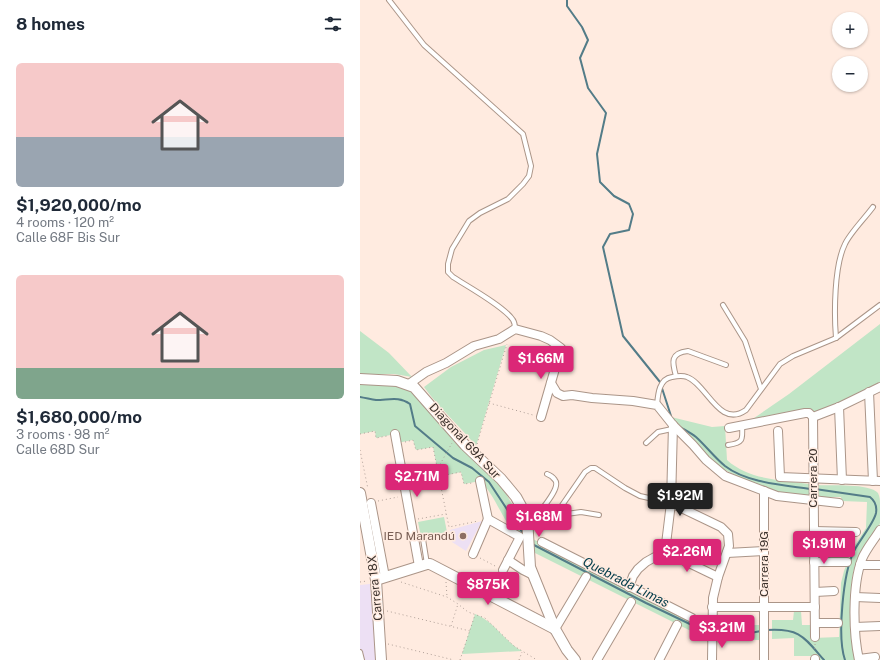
<!DOCTYPE html>
<html lang="en">
<head>
<meta charset="utf-8">
<style>
  :root { --surface:#fff; --page:#f6f6f7; --text:#1f2937; --muted:#747a83; --accent:#db2777 }
  body { margin:0; font-family:"Public Sans",sans-serif; background:var(--page); color:var(--text); height:100vh; display:flex; flex-direction:column; font-size:15px; white-space:nowrap }
  * { box-sizing:border-box; margin:0 }
  p { font-size:13px; color:var(--muted) }
  .icon { flex:none; width:22px; height:22px; fill:none; stroke:currentColor; stroke-width:2; stroke-linecap:round; stroke-linejoin:round }
  .map { position:relative; flex:1; overflow:hidden }
  .drawer { display:flex; flex-direction:column; background:var(--surface); width:360px }
  .drawer>* { flex:none }
  .tools { position:absolute; left:472px; top:12px; display:grid; gap:8px }
  .tools a { display:grid; place-items:center; width:36px; height:36px; border-radius:50%; background:var(--surface); box-shadow:0 1px 3px #0004; font-size:20px }
  .price { position:absolute; translate:-50% -34px; padding:0 9px; border-radius:4px; background:var(--accent); color:#fff; font-size:13px; line-height:26px; filter:drop-shadow(0 1px 2px #0008) }
  .price::after { content:''; position:absolute; left:50%; top:24px; width:12px; height:9px; margin-left:-6px; background:inherit; clip-path:polygon(0 0,100% 0,50% 100%) }
  .price.active { background:#222; color:#fff }
  ul { padding:0; list-style:none }
  li { display:grid; align-content:center; gap:8px; height:212px; padding:0 16px }
  li span { display:grid; place-items:center; height:124px; border-radius:6px; color:#555 }
  li>.icon { margin-inline-start:auto }
  span .icon { width:72px; height:72px; fill:#fffc; stroke-width:1 }
  li b { font-size:17px }
  h2 { display:flex; justify-content:space-between; align-items:center; height:48px; padding:0 16px; font-size:17px }
  main { display:flex; flex:1; min-height:0 }
  .map>svg:first-child { display:block }
  .education { fill:#ede0f4 }
  .green { fill:#c1e5c6 }
  .lines { fill:none; stroke-linecap:round; stroke-linejoin:round }
  .stream { stroke:#537c88; stroke-width:2 }
  .service-casing { stroke:#ab9588; stroke-width:6 }
  .minor-casing { stroke:#ab9588; stroke-width:10 }
  .tertiary-casing { stroke:#ab9588; stroke-width:12 }
  .path { stroke:#b0a098; stroke-width:1; stroke-dasharray:1 3; stroke-linecap:butt }
  .service { stroke:#fff; stroke-width:4 }
  .minor { stroke:#fff; stroke-width:8 }
  .tertiary { stroke:#fff; stroke-width:10 }
  .education-dot { fill:#8d6e63; stroke:#ffebe0; stroke-width:1.5 }
  .labels { text-anchor:middle; dominant-baseline:central; stroke-width:3; stroke-linejoin:round; paint-order:stroke }
  .street-label { font-size:12px; fill:#382f2a; stroke:#ffebe0 }
  .education-label { font-size:12px; fill:#785e54; stroke:#ffebe0; text-anchor:end }
  .water-label { font-size:13px; font-style:italic; fill:#003b4a; stroke:#ffebe0 }
</style>
</head>
<body>
<main>
<section class="drawer">
<h2>8 homes<svg class="icon" aria-label="filters" viewBox="0 0 24 24"><path d="M4 7h16M4 17h16"/><circle cx="9" cy="7" r="2"/><circle cx="15" cy="17" r="2"/></svg></h2>
<ul>
<li><span style="background:linear-gradient(#f6c9c9 60%,#9aa5b1 0)"><svg class="icon" aria-label="home" viewBox="0 0 24 24"><path d="M3 11l9-7 9 7M6 9v11h12V9"/></svg></span><div><b>$1,920,000/mo</b><p>4 rooms · 120 m²</p><p>Calle 68F Bis Sur</p></div></li>
<li><span style="background:linear-gradient(#f6c9c9 75%,#7fa58c 0)"><svg class="icon" aria-label="home" viewBox="0 0 24 24"><path d="M3 11l9-7 9 7M6 9v11h12V9"/></svg></span><div><b>$1,680,000/mo</b><p>3 rooms · 98 m²</p><p>Calle 68D Sur</p></div></li>
</ul>
</section>
<div class="map">
<svg width="520" height="660" viewBox="0 0 520 660">
  <rect width="100%" height="100%" fill="#ffebe0"/>
  <!-- education -->
  <g class="education">
    <path d="M122 521 106 551 92 542 90 530Z"/>
    <path d="M10 584 17 660H0V585Z"/>
  </g>
  <!-- green -->
  <g class="green">
    <path d="M520 324V382L477 405 453 412 384 425 429 394Z"/>
    <path d="M0 331 29 353 52 377 34 374H0Z"/>
    <path d="M146 345 116 446C99 425 79 408 64 387L91 367 124 350Z"/>
    <path d="M0 383H32L49 388 142 487 161 519 164 531 160 537C145 528 136 495 120 481L104 484 101 472 79 477 73 447 56 450 53 440 37 443 35 434 16 438 15 431 0 434Z"/>
    <path d="M307 416 352 427 365 426 367 460C389 480 421 480 449 484V497L418 492 379 477 361 468 344 455Z"/>
    <path d="M458 485C472 486 509 483 518 493 520 497 520 501 520 505 520 511 520 518 520 523 517 535 503 546 498 557 487 581 489 634 495 660H458V656H434V638L412 639V620H433L434 611H441L442 625H452L453 638 479 637 481 583 484 571 493 548 506 528 507 502 482 501 481 497H459Z"/>
    <path d="M84 517 87 532 61 537 58 522Z"/>
    <path d="M171 538 255 582 331 619 349 623V636L329 630 171 551Z"/>
    <path d="M115 614C134 621 144 641 162 651L102 654Z"/>
    <rect x="358" y="625" width="42" height="15"/>
  </g>
  <g class="lines">
    <!-- stream -->
    <g class="stream">
      <path d="M207 0V6L222 27 228 40 220 58 228 88 246 113 237 154 240 182 254 196 269 204 273 214 269 230 250 234 243 247 263 336 300 382 311 416"/>
      <path d="M0 397C5 398 11 399 16 400 29 400 39 396 50 404L55 426 93 458 112 468 129 482 164 535"/>
      <path d="M320 427C325 430 331 433 336 437 346 446 354 457 365 466 387 483 424 485 451 489"/>
      <path d="M455 489 510 497C515 501 517 507 516 513 514 523 499 541 494 551 483 573 477 637 485 660"/>
      <path d="M172 544 286 603 334 626 350 630"/>
      <path d="M407 630C440 628 444 637 464 660"/>
      <path d="M356 632 385 634 401 631"/>
    </g>
    <defs>
      <g id="service">
        <path d="M29 0 64 45 163 134 171 166 169 176 163 184 148 199 120 213 109 221 92 249 88 264V272L93 277C107 286 145 307 153 320 155 323 155 325 155 329"/>
        <path d="M363 305 385 341 401 389"/>
        <path d="M476 338C474 314 474 266 485 244 490 233 505 218 513 207"/>
        <path d="M316 376C312 362 310 353 328 351L366 365"/>
        <path d="M297 405C298 394 299 379 312 377 317 376 322 375 327 377 347 384 359 429 386 410L420 364 433 356 476 338 520 305"/>
        <path d="M286 443 298 432 312 429"/>
        <path d="M368 445C383 443 383 440 382 426"/>
        <path d="M165 512 199 515 221 512 239 515"/>
        <path d="M179 513C184 506 201 487 195 480 193 477 190 475 187 474"/>
        <path d="M196 514 225 472 231 468H235L265 488 280 496 311 503"/>
        <path d="M63 539 67 564"/>
        <path d="M0 652 2 660"/>
      </g>
      <g id="minor">
        <path d="M191 383 197 393 203 396 212 395 232 398 273 401 297 405 313 425 333 445 346 460 365 476 417 496 479 503"/>
        <path d="M49 384 66 372 86 363 114 346 139 339 155 329 181 336 190 340 201 348 181 417"/>
        <path d="M509 392 513 481"/>
        <path d="M479 407 482 480"/>
        <path d="M453 417 455 637"/>
        <path d="M453 417 479 407 520 387"/>
        <path d="M369 428 445 413H449L453 417"/>
        <path d="M418 431 420 477 520 481"/>
        <path d="M35 434 59 566"/>
        <path d="M120 481 128 519"/>
        <path d="M404 491V660"/>
        <path d="M11 503 25 577"/>
        <path d="M311 503 361 527 368 534 369 546 358 577 353 598 352 660"/>
        <path d="M128 519 160 537 143 570"/>
        <path d="M454 531 496 532"/>
        <path d="M182 542 332 618"/>
        <path d="M304 551 358 577"/>
        <path d="M367 553 404 551"/>
        <path d="M113 554 128 519"/>
        <path d="M148 560 163 570 173 575"/>
        <path d="M454 562H487"/>
        <path d="M500 565H520"/>
        <path d="M269 587 273 576 278 569 286 562 302 553 306 544 311 503 313 425"/>
        <path d="M455 592 474 591"/>
        <path d="M495 597 520 598"/>
        <path d="M352 607H455"/>
        <path d="M455 623H478"/>
        <path d="M495 627 520 626"/>
        <path d="M195 629 226 577"/>
        <path d="M455 659V660"/>
        <path d="M499 659 515 657"/>
        <path d="M237 660 271 602"/>
        <path d="M299 660 317 625"/>
        <path d="M499 660C493 633 492 585 502 559 506 549 514 540 520 530"/>
      </g>
      <g id="tertiary">
        <path d="M0 379 37 381 54 387 105 445 141 479 156 497 167 517 170 567 195 629 207 650 215 660"/>
        <path d="M0 493 16 580 21 660"/>
        <path d="M16 580 67 564H70L195 629"/>
      </g>
    </defs>
    <!-- service casing -->
    <use href="#service" class="service-casing"/>
    <!-- minor casing -->
    <use href="#minor" class="minor-casing"/>
    <!-- tertiary casing -->
    <use href="#tertiary" class="tertiary-casing"/>
    <!-- path -->
    <g class="path">
      <path d="M129 403 173 415"/>
      <path d="M0 434 15 431 16 438 27 436"/>
      <path d="M45 442 53 440 56 450 73 447 89 527 118 521"/>
      <path d="M117 444 147 344"/>
      <path d="M0 450 8 489"/>
      <path d="M78 468 92 443"/>
      <path d="M80 476 101 472 104 484 112 483"/>
      <path d="M18 501 38 497"/>
      <path d="M58 519 86 514"/>
      <path d="M120 558 137 567"/>
      <path d="M0 582 7 581"/>
      <path d="M41 582 87 597 98 604 108 612 125 618 154 646 177 660"/>
      <path d="M86 582 87 597"/>
      <path d="M27 611 110 631"/>
      <path d="M91 626 98 604"/>
      <path d="M28 644 94 660"/>
      <path d="M455 644V651"/>
      <path d="M100 660 115 615"/>
      <path d="M159 660 162 652"/>
    </g>
    <!-- service -->
    <use href="#service" class="service"/>
    <!-- minor -->
    <use href="#minor" class="minor"/>
    <!-- tertiary -->
    <use href="#tertiary" class="tertiary"/>
  </g>
  <!-- markers -->
  <circle class="education-dot" cx="103" cy="536" r="4"/>
  <g class="labels">
    <!-- street labels -->
    <g class="street-label">
      <text transform="translate(105 441) rotate(47)">Diagonal 69A Sur</text>
      <text transform="translate(453 478) rotate(-90)">Carrera 20</text>
      <text transform="translate(404 564) rotate(-90)">Carrera 19G</text>
      <text transform="translate(15 588) rotate(-96)">Carrera 18X</text>
    </g>
    <!-- education labels -->
    <g class="education-label">
      <text x="95" y="536">IED Marandú</text>
    </g>
    <!-- water labels -->
    <g class="water-label">
      <text transform="translate(266 582) rotate(27)">Quebrada Limas</text>
    </g>
  </g>
</svg>
<div class="tools">
<a>+</a>
<a>−</a>
</div>
<b class="price" style="left:181px;top:380px">$1.66M</b>
<b class="price" style="left:57px;top:498px">$2.71M</b>
<b class="price active" style="left:320px;top:517px">$1.92M</b>
<b class="price" style="left:179px;top:538px">$1.68M</b>
<b class="price" style="left:464px;top:565px">$1.91M</b>
<b class="price" style="left:327px;top:573px">$2.26M</b>
<b class="price" style="left:128px;top:606px">$875K</b>
<b class="price" style="left:362px;top:649px">$3.21M</b>
</div>
</main>
</body>
</html>
